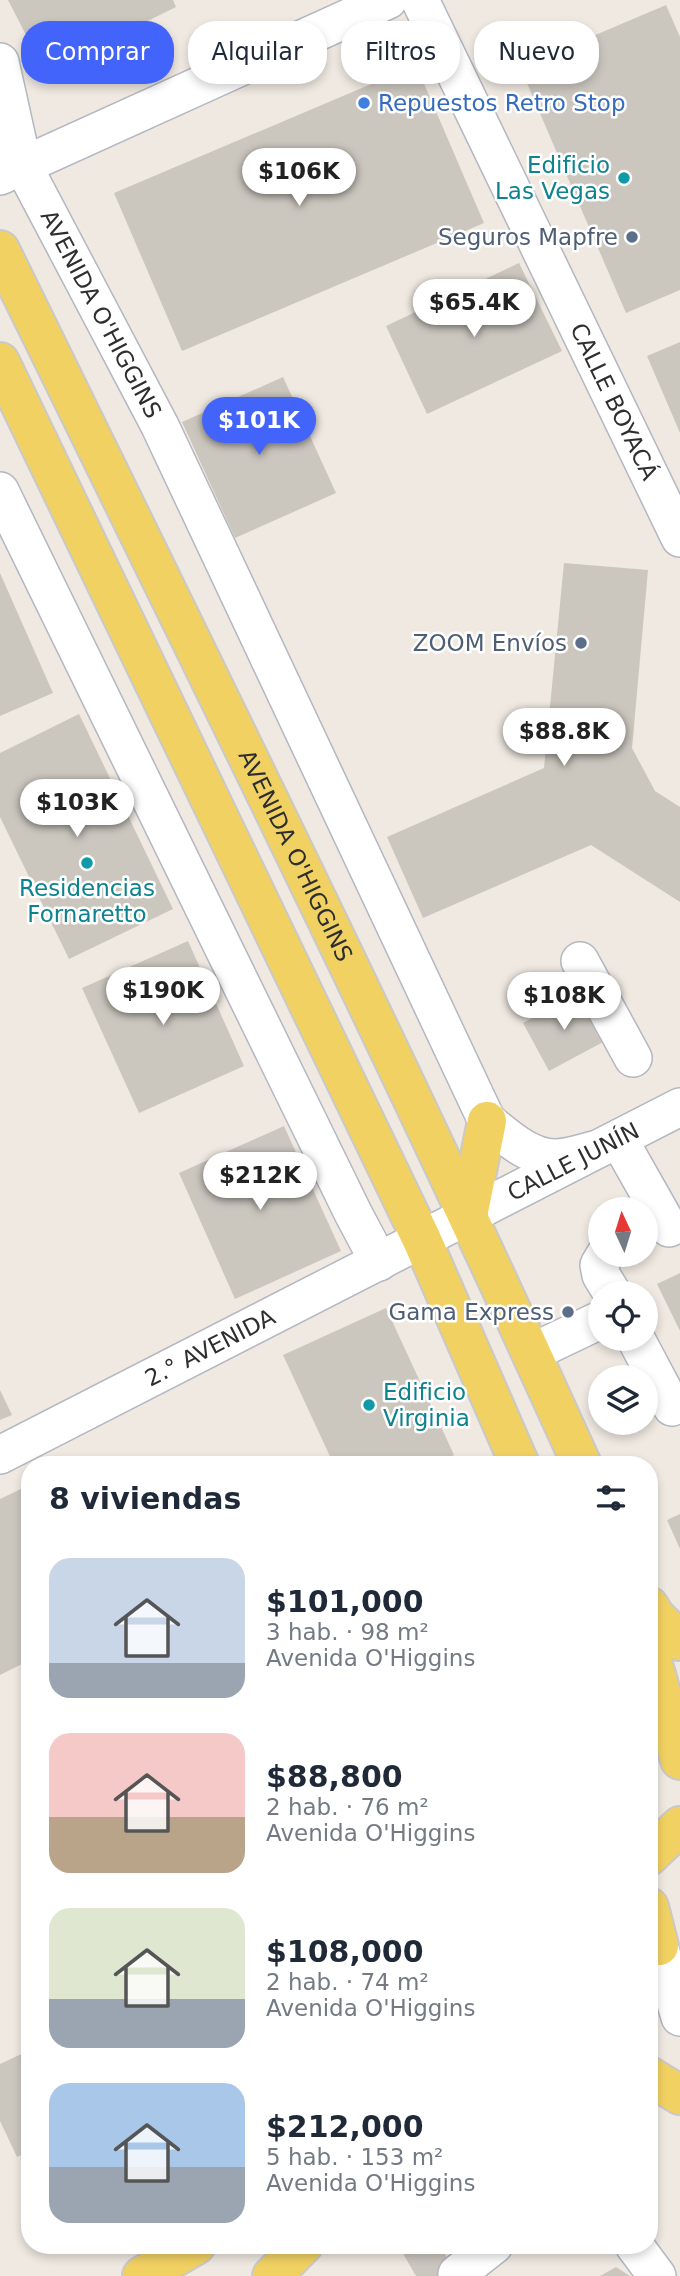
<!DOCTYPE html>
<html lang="es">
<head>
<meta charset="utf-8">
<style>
  :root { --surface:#fff; --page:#f2f2f3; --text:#1f2937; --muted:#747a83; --accent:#4264fb }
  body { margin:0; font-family:"DejaVu Sans",sans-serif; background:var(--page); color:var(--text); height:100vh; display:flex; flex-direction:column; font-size:26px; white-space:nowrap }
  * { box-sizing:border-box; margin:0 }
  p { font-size:23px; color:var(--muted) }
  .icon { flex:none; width:38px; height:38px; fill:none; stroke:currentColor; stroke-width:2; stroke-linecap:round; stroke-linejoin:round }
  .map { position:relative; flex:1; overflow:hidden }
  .details { position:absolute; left:21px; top:1456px; width:637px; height:798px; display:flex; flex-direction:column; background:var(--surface); border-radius:28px; box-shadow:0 4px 10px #0003 }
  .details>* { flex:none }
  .guide { position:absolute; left:21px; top:21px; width:639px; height:63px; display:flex; gap:14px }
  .needle { width:46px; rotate:356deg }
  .fabs { position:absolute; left:588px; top:1197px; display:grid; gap:14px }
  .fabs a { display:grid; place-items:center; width:70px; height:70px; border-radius:50%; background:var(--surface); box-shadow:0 4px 10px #0003; font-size:35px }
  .price { position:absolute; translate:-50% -60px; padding:0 16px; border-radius:24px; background:#fff; color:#222; font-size:23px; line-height:46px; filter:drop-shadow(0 2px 4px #0008) }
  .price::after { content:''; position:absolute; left:50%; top:42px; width:21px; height:16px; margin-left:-10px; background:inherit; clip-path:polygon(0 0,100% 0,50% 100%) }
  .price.active { background:var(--accent); color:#fff }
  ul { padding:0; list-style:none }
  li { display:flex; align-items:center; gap:21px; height:175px; padding:0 28px }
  li span { display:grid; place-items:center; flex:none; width:196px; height:140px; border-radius:21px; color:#555 }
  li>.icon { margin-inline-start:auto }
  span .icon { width:84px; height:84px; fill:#fffc; stroke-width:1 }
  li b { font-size:30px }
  h2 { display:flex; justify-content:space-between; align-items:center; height:84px; padding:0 28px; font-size:30px }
  .tag { padding:0 24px; border-radius:28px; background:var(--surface); box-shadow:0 4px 10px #0003; font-size:24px; line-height:63px }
  .tag.active { background:var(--accent); color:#fff }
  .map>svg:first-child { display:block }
  .building { fill:#cbc7bf }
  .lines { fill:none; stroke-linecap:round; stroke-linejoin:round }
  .minor-casing { stroke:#b4b7c1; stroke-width:40 }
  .major-casing { stroke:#c9c9c9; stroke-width:42 }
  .path { stroke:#c9c9c9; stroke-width:4.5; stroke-dasharray:5 3.5; stroke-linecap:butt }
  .minor { stroke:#fff; stroke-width:37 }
  .major { stroke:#f2d163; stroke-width:38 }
  .shop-dot { fill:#3f7fe0; stroke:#fff; stroke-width:2.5 }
  .culture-dot { fill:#0f9aa8; stroke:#fff; stroke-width:2.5 }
  .service-dot { fill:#5c6f8a; stroke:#fff; stroke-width:2.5 }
  .labels { text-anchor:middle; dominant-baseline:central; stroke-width:5; stroke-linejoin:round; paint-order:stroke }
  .shop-label { font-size:23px; fill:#366cbe; stroke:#fff; text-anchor:start }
  .culture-label { font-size:23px; fill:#0d838f; stroke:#fff; text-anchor:end }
  .service-label { font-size:23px; fill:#4e5e75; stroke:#fff; text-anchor:end }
  .street-label { font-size:23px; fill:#2e2e2e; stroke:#fff }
</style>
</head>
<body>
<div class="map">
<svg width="680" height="2276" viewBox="0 0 680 2276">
  <rect width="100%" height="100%" fill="#efe9e1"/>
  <!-- building -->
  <g class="building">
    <path d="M8 0H173L176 7 45 72Z"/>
    <path d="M666 5 680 37V290L626 313 520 67Z"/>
    <path d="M416 65 484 223 182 351 114 193Z"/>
    <path d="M519 263 562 351 427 414 386 326Z"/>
    <path d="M680 342V433L647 356Z"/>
    <path d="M283 377 336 493 235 538 182 422Z"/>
    <path d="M564 563 648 570 632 748 655 791 680 807V902L591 845 423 918 387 837 544 768Z"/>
    <path d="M0 573 53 693 0 716Z"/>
    <path d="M79 714 173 909 69 959 0 817V753Z"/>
    <path d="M188 941 244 1066 139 1113 82 988Z"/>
    <path d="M580 993 605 1041 549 1071 523 1023Z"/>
    <path d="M284 1126 341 1251 235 1299 179 1173Z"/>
    <path d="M680 1273V1331L657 1284Z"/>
    <path d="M386 1308 454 1455 434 1465H334L283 1355Z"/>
    <path d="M0 1390 12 1415 0 1420Z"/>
    <path d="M21 1489 30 1507V1660L0 1675V1499Z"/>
    <path d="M680 1514V1549L667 1520Z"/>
    <path d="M30 2050V2151L17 2157 0 2121V2064Z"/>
    <path d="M398 2245H439L459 2276H416Z"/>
    <path d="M616 2267 630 2276H600Z"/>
  </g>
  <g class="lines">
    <defs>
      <g id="minor">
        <path id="s1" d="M420 0 680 538"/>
        <path d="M0 62 19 148"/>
        <path id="s2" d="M0 122 160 426 487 1121C507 1137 529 1158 555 1158 568 1158 582 1153 594 1150"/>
        <path d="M0 176 388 0"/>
        <path d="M0 491 353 1213 379 1262"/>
        <path d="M580 961 633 1058"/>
        <path d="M619 1140 669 1228"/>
        <path d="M605 1255 599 1265 601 1275 612 1293"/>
        <path d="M636 1339 672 1407"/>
        <path d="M531 1353 600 1320"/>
        <path id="s3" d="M0 1455 680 1107"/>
        <path d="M659 1946 680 2017"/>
        <path d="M634 2245 657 2276"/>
        <path d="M457 2274 494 2245"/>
      </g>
      <g id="major">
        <path id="s4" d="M0 250C197 653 397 1055 582 1465"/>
        <path d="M0 362 422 1240 520 1465"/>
        <path d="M468 1216 487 1121"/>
        <path d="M649 1606 655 1616 680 1641"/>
        <path d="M649 1650 680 1760"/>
        <path d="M649 1856 680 1826"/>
        <path d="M649 1907 659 1946"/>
        <path d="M649 2076 680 2095"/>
        <path d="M142 2276 196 2245"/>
        <path d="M272 2276 303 2245"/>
      </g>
    </defs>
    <!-- minor casing -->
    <use href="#minor" class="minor-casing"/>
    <!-- major casing -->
    <use href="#major" class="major-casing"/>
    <!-- path -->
    <path class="path" d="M419 2245 427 2259"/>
    <!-- minor -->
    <use href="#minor" class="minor"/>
    <!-- major -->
    <use href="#major" class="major"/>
  </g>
  <!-- markers -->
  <circle class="shop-dot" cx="364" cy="103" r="7"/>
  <g class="culture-dot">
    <circle cx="624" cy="178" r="7"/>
    <circle cx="87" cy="863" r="7"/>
    <circle cx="369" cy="1405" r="7"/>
  </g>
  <g class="service-dot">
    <circle cx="632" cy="237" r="7"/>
    <circle cx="581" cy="643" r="7"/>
    <circle cx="568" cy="1312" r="7"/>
  </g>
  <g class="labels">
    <!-- shop labels -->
    <g class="shop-label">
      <text x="378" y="103">Repuestos Retro Stop</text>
    </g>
    <!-- culture labels -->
    <g class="culture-label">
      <text x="610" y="165">Edificio<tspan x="610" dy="26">Las Vegas</tspan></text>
      <text x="87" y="888" text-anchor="middle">Residencias<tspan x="87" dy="26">Fornaretto</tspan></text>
      <text x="383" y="1392" text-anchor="start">Edificio<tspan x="383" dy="26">Virginia</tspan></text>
    </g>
    <!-- service labels -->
    <g class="service-label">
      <text x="618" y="237">Seguros Mapfre</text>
      <text x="567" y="643">ZOOM Envíos</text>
      <text x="554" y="1312">Gama Express</text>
    </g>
    <!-- street labels -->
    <g class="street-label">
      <text stroke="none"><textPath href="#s2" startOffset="217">AVENIDA O'HIGGINS</textPath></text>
      <text stroke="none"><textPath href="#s1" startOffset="446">CALLE BOYACÁ</textPath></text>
      <text stroke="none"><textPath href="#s4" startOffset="674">AVENIDA O'HIGGINS</textPath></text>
      <text stroke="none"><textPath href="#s3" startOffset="644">CALLE JUNÍN</textPath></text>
      <text stroke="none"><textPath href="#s3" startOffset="236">2.° AVENIDA</textPath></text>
    </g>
  </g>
</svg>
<div class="fabs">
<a><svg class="needle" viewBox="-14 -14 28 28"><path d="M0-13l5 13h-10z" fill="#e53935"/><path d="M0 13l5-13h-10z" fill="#747a83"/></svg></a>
<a><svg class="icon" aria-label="locate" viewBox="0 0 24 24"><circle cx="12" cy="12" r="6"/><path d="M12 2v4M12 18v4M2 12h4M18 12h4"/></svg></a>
<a><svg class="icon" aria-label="layers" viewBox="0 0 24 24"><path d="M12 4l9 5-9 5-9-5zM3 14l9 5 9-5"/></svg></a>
</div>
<b class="price" style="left:299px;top:208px">$106K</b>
<b class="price" style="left:474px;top:339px">$65.4K</b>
<b class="price active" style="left:259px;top:457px">$101K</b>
<b class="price" style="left:564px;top:768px">$88.8K</b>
<b class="price" style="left:77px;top:839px">$103K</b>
<b class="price" style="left:163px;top:1027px">$190K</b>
<b class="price" style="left:564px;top:1032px">$108K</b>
<b class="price" style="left:260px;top:1212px">$212K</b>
<div class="guide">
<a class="tag active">Comprar</a>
<a class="tag">Alquilar</a>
<a class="tag">Filtros</a>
<a class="tag">Nuevo</a>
</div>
<section class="details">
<h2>8 viviendas<svg class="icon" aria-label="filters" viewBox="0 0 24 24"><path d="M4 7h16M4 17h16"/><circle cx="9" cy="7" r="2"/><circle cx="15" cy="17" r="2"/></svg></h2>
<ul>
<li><span style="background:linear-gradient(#c9d6e8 75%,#9aa5b1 0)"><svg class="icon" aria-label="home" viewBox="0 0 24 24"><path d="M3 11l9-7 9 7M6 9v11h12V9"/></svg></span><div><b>$101,000</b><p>3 hab. · 98 m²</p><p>Avenida O'Higgins</p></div></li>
<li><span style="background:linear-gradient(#f6c9c9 60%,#b9a48a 0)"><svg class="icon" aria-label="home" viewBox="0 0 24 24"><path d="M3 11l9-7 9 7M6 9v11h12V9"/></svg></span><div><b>$88,800</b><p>2 hab. · 76 m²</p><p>Avenida O'Higgins</p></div></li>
<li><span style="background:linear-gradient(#dfe7d0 65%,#9aa5b1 0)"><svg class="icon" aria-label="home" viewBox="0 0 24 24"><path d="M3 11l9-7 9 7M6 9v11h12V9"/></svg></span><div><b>$108,000</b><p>2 hab. · 74 m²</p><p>Avenida O'Higgins</p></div></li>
<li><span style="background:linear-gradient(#a9c7e8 60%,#9aa5b1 0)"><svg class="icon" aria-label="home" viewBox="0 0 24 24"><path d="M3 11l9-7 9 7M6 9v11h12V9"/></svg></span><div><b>$212,000</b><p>5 hab. · 153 m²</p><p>Avenida O'Higgins</p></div></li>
</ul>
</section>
</div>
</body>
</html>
